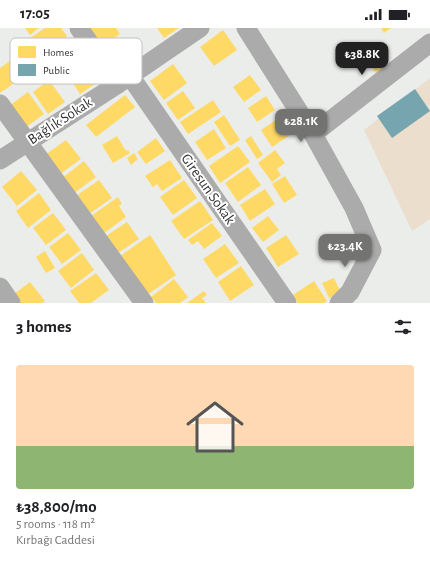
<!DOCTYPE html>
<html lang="en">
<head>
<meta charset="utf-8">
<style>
  :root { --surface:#fff; --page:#f2f2f2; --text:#202124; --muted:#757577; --line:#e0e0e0; --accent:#737472 }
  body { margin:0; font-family:"Alegreya Sans",sans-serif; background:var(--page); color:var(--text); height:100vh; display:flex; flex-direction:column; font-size:15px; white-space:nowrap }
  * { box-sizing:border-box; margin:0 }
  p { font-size:13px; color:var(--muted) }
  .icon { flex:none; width:22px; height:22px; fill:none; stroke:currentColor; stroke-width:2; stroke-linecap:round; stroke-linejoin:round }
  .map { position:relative; height:275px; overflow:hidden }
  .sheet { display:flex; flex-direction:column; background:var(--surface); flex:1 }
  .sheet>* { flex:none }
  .price { position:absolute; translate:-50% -34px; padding:0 9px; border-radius:8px; background:var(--accent); color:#fff; font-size:13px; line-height:26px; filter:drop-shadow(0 1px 2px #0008) }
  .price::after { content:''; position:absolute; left:50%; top:24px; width:12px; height:9px; margin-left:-6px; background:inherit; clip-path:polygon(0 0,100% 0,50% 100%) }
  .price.selected { background:#222; color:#fff }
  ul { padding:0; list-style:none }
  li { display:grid; align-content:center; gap:8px; height:212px; padding:0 16px }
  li+li { border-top:1px solid var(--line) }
  li span { display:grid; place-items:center; height:124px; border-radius:4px; color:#555 }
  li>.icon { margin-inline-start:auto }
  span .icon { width:72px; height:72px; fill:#fffc; stroke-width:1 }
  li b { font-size:17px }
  h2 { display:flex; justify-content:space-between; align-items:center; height:48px; padding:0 16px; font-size:17px }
  .status { display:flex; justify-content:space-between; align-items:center; height:28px; padding:0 20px; background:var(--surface); direction:ltr }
  .status svg { height:11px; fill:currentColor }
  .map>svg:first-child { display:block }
  .green { fill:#ecdecd }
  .homes { fill:#ffd966 }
  .public { fill:#76a5af }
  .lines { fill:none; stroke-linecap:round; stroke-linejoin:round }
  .street { stroke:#aaabaa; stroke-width:19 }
  .labels { text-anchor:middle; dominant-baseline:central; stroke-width:4; stroke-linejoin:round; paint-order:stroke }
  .street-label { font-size:15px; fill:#323331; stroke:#fff }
  .key { fill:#fff; stroke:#c2c2c1; stroke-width:1 }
  .key-label { font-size:11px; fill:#323331 }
</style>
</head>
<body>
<div class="status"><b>17:05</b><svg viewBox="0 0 49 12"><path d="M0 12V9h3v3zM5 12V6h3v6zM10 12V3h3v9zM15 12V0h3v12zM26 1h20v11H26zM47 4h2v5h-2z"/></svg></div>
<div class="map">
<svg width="430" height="275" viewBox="0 0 430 275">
  <rect width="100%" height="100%" fill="#ebedea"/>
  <!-- green -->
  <path class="green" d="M430 50V191L412 203 364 102Z"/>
  <!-- homes -->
  <g class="homes">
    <path d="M25 0H39L30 7Z"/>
    <path d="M45 0H61L67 8 45 24 40 17 36 19 30 10Z"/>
    <path d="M91 0H116L120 6 101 19 89 1Z"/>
    <path d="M157 0H179L164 10Z"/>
    <path d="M381 0H391L384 5Z"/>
    <path d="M223 2 237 22 214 38 200 19Z"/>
    <path d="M374 16 388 37 376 45 362 24Z"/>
    <path d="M11 32 23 49 0 65V40Z"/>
    <path d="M85 34 98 54 80 66 67 46Z"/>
    <path d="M173 36 187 55 164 72 150 53Z"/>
    <path d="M250 47 261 62 244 74 233 59Z"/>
    <path d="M49 52 65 74 48 86 33 64Z"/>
    <path d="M183 63 195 80 178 92 166 75Z"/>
    <path d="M28 64 44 86 25 100 9 78Z"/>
    <path d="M125 67 135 79 96 109 86 97Z"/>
    <path d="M266 68 275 82 257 94 248 80Z"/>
    <path d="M213 72 221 84 188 106 180 94Z"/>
    <path d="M224 87 240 112 230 118 214 94Z"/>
    <path d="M279 90 290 107 272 119 261 102Z"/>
    <path d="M214 101 226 120 207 132 195 114Z"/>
    <path d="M117 108 126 123 128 122 130 125 113 135 102 117Z"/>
    <path d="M251 108 263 127 257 131 245 112Z"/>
    <path d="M156 110 165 123 146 136 137 124Z"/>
    <path d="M66 112 81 131 59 147 45 127Z"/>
    <path d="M238 118 250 134 220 155 209 138Z"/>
    <path d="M275 122 285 135 277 141 281 147 272 154 258 135Z"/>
    <path d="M134 125 138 131 131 137 127 130Z"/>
    <path d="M170 132 182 150 162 163 157 156 153 159 145 148Z"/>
    <path d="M84 133 96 149 73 166 62 150Z"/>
    <path d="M248 139 261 157 238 174 225 155Z"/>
    <path d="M21 143 37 162 17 178 2 159Z"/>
    <path d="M285 148 297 167 284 175 272 156Z"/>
    <path d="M99 152 112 170 89 186 76 168Z"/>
    <path d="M184 152 197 170 173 187 160 169Z"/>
    <path d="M265 161 275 176 250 193 240 177Z"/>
    <path d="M39 165 51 182 28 200 16 183Z"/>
    <path d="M118 169 122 176 119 178 126 189 103 206 91 188Z"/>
    <path d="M200 173 213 192 184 211 171 193Z"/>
    <path d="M53 185 66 202 46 217 33 200Z"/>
    <path d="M268 188 279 202 263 214 252 200Z"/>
    <path d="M127 194 139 211 118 225 106 208Z"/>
    <path d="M212 195 222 208 204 221 198 213 192 217 188 212Z"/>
    <path d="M68 205 81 222 62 236 49 219Z"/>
    <path d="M150 207 176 247 147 267 120 228Z"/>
    <path d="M286 207 299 226 278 239 266 220Z"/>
    <path d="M225 216 239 235 216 250 203 231Z"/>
    <path d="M45 223 55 240 46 245 36 229Z"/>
    <path d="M82 225 94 242 71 260 58 243Z"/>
    <path d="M241 238 254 257 230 273 218 254Z"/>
    <path d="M96 245 109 262 91 275H79L70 263Z"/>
    <path d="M334 250 341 265 329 270 322 255Z"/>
    <path d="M174 251 188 269 180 275H156L151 269Z"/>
    <path d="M314 253 327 273 324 275H298L293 267Z"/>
    <path d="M30 254 45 273 42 275H14L10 269Z"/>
    <path d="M204 263 207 267 202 270 206 275H187Z"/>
  </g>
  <!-- public -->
  <path class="public" d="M415 61 430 83 392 110 377 88Z"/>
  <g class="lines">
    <!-- street -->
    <g class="street">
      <path d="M79 0 118 56"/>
      <path d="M246 0 313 106 354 180 372 222 350 264 339 275"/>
      <path d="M130 48 287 275"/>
      <path d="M0 76 144 275"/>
      <path d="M313 106 430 15"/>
      <path d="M0 132 118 56 200 0"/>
      <path d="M0 259 11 275"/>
    </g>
  </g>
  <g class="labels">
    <!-- street labels -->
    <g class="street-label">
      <text transform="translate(60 93) rotate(-33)">Bağlık Sokak</text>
      <text transform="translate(208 161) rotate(55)">Giresun Sokak</text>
    </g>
  </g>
  <!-- legend -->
  <rect x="10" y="10" width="132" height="46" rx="6" class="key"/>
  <rect x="18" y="18" width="18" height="12" fill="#ffd966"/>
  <rect x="18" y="36" width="18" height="12" fill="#76a5af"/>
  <g class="key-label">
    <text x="43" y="28">Homes</text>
    <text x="43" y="46">Public</text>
  </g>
</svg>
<b class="price selected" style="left:362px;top:48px">₺38.8K</b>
<b class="price" style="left:301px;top:115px">₺28.1K</b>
<b class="price" style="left:345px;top:240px">₺23.4K</b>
</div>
<section class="sheet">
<h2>3 homes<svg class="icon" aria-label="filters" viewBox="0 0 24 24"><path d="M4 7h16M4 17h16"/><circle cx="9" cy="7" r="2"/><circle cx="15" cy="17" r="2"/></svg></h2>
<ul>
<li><span style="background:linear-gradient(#ffd9b3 65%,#8fb573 0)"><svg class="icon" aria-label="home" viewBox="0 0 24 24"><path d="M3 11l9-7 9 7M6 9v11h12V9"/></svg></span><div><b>₺38,800/mo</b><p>5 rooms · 118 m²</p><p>Kırbağı Caddesi</p></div></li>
</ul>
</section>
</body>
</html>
